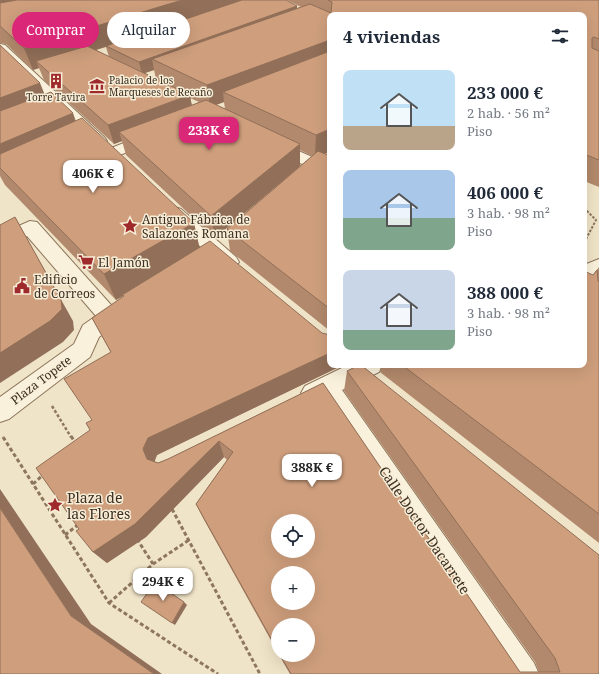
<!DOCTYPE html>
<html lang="es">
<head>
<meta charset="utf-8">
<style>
  :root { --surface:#fff; --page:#f6f6f7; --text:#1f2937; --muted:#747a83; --accent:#db2777 }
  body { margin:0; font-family:"Noto Serif",serif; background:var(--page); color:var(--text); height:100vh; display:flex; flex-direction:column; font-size:15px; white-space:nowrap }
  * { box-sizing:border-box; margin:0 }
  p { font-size:13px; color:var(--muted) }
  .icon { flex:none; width:22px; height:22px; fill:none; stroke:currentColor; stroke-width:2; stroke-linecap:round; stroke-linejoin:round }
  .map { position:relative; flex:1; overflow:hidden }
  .side { position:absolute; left:327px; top:12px; width:260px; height:356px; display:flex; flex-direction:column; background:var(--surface); border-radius:8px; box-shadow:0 4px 16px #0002 }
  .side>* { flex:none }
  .hud { position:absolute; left:12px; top:12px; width:255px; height:36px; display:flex; gap:8px }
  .controls { position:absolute; left:271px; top:514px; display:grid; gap:8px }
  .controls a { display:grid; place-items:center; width:44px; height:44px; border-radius:50%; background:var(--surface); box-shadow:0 4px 16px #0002; font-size:20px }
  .price { position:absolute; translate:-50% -34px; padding:0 9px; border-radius:8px; background:#fff; color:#222; font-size:13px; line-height:26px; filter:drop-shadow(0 1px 2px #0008) }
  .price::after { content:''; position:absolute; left:50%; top:24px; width:12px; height:9px; margin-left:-6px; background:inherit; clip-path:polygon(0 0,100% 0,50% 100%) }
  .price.selected { background:var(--accent); color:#fff }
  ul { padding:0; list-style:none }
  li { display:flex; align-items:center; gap:12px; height:100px; padding:0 16px }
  li span { display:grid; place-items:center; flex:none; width:112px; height:80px; border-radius:8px; color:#555 }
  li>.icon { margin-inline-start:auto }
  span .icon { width:48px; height:48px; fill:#fffc; stroke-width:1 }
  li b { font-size:17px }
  h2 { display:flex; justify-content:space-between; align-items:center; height:48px; padding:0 16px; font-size:17px }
  .tag { padding:0 14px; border-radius:18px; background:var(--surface); box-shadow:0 4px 16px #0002; font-size:14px; line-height:36px }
  .tag.selected { background:var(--accent); color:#fff }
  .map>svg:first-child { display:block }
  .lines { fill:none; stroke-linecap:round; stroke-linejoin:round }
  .street-casing { stroke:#8d765c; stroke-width:2 }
  .path-far2 { stroke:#8d765c; stroke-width:2; stroke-dasharray:2.5 1.5; stroke-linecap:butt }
  .path-far1 { stroke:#8d765c; stroke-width:2.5; stroke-dasharray:3 2; stroke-linecap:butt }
  .path { stroke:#8d765c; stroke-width:3; stroke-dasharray:4 2.5; stroke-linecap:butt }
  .street { fill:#faf1dc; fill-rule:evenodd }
  .wall { fill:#b2896c; fill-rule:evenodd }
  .shaded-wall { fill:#916f58 }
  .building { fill:#cf9f7d; stroke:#916f58; fill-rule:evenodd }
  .labels { text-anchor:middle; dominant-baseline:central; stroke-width:3; stroke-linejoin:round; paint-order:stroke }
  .far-poi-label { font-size:10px; fill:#3d2e20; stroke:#f7eed8; text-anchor:start }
  .poi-label { font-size:12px; fill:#3d2e20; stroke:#f7eed8; text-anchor:start }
  .street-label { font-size:12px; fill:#3d2e20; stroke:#f7eed8 }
  .near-poi-label { font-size:14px; fill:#3d2e20; stroke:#f7eed8; text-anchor:start }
  .near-street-label { font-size:14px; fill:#3d2e20; stroke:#f7eed8 }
</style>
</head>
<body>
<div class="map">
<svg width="599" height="674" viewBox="0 0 599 674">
  <rect width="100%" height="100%" fill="#f0e4c8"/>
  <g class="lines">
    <defs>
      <g id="street">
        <path d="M0 44 5 45 105 138 107 141 105 144 99 146 93 144 0 55Z"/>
        <path d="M152 132 158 134 160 137 158 140 112 158 106 156 104 153 106 150Z"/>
        <path d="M274 140 330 165V177L268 148 266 145 268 142Z"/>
        <path d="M175 207 181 209 236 257 239 262 236 267 229 269 222 267 169 217 166 213 169 209Z"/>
        <path d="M30 221 37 222 112 306 121 302 128 304 132 310 128 316 99 337 90 357 9 419 0 422V397L74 344 83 325 96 316 27 236 0 249V234Z"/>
        <path d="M599 259V274L584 280V265Z"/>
        <path d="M348 365H382L379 372 342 390 534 663 539 674H504L322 400 313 403 305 400 301 393 305 386Z"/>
      </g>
    </defs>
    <!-- street casing -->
    <use href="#street" class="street-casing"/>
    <!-- path-far2 -->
    <path class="path-far2" d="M584 208 596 220 584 243"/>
    <!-- path-far1 -->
    <path class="path-far1" d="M52 406 71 437"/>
    <!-- path -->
    <g class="path">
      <path d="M71 436 76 444"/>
      <path d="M3 437 109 603 218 674"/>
      <path d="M33 484 43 475"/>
      <path d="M172 509 260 674"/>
      <path d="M65 535 79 524"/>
      <path d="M137 539 153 564"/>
      <path d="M109 603 153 564 189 540"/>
    </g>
    <!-- street -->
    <use href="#street" class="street"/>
  </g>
  <!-- wall -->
  <g class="wall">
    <path d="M0 0 297 6V8L301 7 287 0H599V187L584 181V15H330V152H329L325 154 328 155 330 154V331L230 251 227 229 285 179 215 238 126 155 122 141 114 144 44 80 39 68 33 70 6 44 0 43ZM106 47 109 57 96 50ZM154 70 156 79 145 73ZM190 98 199 102 192 105ZM224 102 225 109 216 105ZM300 150 312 156 300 166Z"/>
    <path d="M0 45 45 95 194 223 199 247 330 365H341V366L157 455 154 461 158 463 168 459 323 383 520 672H539L535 662 344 391 347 371 599 674H290L279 655H308L278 625V653L203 518 196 504 227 460 224 457 146 537 107 563 93 552 79 529 90 430 92 420 111 353 92 318 123 297V296L116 300 5 185 0 176Z"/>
    <path d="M599 267V543L380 372 381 365H584L593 275Z"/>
  </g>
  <!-- shaded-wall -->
  <g class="shaded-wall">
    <path d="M0 0H85L0 14Z"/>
    <path d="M182 0H249L43 67 36 61 39 68 33 70 24 48Z"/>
    <path d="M297 6V18L152 59 154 70 142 74 139 62Z"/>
    <path d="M330 40V61L223 92 224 102 210 107 207 85Z"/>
    <path d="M40 83 49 105 0 125V98Z"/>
    <path d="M190 95 193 114 119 132 122 141 114 144 108 125Z"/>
    <path d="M73 113 81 136 0 168V144Z"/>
    <path d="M330 129 329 152 315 157 316 135Z"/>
    <path d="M300 144V166L215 238 211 216Z"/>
    <path d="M15 217 73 321 74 330 63 342 0 383V353Z"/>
    <path d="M194 223 200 250 122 295 123 296 116 300 104 274Z"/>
    <path d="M330 353V365H341V366L157 455 153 466 147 459 143 449 148 438Z"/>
    <path d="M219 441 224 457 146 537 107 563 93 552Z"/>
    <path d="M0 489 91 624 162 674H154L71 616 0 508Z"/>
    <path d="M184 602 187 605 175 625 172 623Z"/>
  </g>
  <!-- building -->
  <g class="building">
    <path d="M17 0H182L24 48 0 26V3Z"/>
    <path d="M242 0H286L297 6 139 62 106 46Z"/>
    <path d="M328 0H599V39L594 37 592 38V48L599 51V160L584 154V15H330V40L207 85 152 59 310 4 331 13 332 2Z"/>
    <path d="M0 45 40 83 0 98Z"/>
    <path d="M87 46 190 95 108 125 36 61Z"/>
    <path d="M330 51V129L316 135 223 92Z"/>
    <path d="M51 92 73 113 0 144V111Z"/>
    <path d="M206 100 300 144 211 216 119 132Z"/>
    <path d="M82 118 194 223 104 274 0 168V154Z"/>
    <path d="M318 151 328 155 330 154V309L227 229Z"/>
    <path d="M15 217 61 300 62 309 50 321 0 353V225Z"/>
    <path d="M210 241 322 333 330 335V353L148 438 143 449 147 459 158 463 168 459 323 383 520 672H560L555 658 347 371 359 365H361L599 555V674H291L280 655H308V625H278V651L196 504 233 452 219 441 135 524 93 552 76 531 79 529 36 468 90 430 86 423 92 420 64 379 111 352 92 318 124 296 122 295ZM278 521H308V551H278ZM278 573H308V603H278Z"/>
    <path d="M597 270 598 281 599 282V514L402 365H584V271L593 275Z"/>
    <path d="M0 508 71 616 154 674H0Z"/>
    <path d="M155 582 184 602 172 623 141 602Z"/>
  </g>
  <!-- icons -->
  <defs>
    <symbol id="building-bare" viewBox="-9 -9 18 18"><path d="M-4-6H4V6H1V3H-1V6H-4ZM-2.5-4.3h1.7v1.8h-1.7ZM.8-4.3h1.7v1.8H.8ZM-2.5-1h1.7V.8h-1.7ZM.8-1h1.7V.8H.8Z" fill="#9e2a2b" stroke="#f7eed8" stroke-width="2.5" paint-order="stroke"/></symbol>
    <symbol id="museum-bare" viewBox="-9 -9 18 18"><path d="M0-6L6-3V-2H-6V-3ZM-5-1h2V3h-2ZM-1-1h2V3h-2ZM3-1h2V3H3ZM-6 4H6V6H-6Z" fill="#9e2a2b" stroke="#f7eed8" stroke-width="2.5" paint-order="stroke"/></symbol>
    <symbol id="sight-bare" viewBox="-9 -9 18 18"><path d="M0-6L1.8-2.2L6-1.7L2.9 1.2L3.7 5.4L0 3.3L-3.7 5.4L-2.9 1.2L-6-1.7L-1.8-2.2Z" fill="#9e2a2b" stroke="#f7eed8" stroke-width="2.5" paint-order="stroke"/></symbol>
    <symbol id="supermarket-bare" viewBox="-9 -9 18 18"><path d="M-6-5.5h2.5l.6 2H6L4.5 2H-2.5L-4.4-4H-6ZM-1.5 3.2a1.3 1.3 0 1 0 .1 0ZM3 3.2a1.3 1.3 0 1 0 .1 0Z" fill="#9e2a2b" stroke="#f7eed8" stroke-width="2.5" paint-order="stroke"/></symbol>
    <symbol id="civic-bare" viewBox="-9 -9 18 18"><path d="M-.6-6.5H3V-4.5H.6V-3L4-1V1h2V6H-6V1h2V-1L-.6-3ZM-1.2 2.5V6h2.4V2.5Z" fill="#9e2a2b" stroke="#f7eed8" stroke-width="2.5" paint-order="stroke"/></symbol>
  </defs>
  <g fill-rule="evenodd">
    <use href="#building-bare" x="45" y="70" width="22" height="22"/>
    <use href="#museum-bare" x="86" y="75" width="22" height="22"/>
    <use href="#sight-bare" x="119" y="215" width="22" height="22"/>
    <use href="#supermarket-bare" x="75" y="251" width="22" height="22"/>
    <use href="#civic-bare" x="11" y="275" width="22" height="22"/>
    <use href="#sight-bare" x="44" y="494" width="22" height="22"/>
  </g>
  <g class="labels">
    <!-- far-poi labels -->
    <g class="far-poi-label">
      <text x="109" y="80">Palacio de los<tspan x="109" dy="12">Marqueses de Recaño</tspan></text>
      <text x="56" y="97" text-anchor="middle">Torre Tavira</text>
    </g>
    <!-- poi labels -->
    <g class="poi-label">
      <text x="142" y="219">Antigua Fábrica de<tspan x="142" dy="14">Salazones Romana</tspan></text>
      <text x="98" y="262">El Jamón</text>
      <text x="34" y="279">Edificio<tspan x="34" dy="14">de Correos</tspan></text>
    </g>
    <!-- street labels -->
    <g class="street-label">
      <text transform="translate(41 380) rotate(-37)">Plaza Topete</text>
    </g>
    <!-- near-poi labels -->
    <g class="near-poi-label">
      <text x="67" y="497">Plaza de<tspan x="67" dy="16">las Flores</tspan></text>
    </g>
    <!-- near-street labels -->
    <g class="near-street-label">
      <text transform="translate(425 530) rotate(56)">Calle Doctor Dacarrete</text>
    </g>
  </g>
</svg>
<div class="controls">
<a><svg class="icon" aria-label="locate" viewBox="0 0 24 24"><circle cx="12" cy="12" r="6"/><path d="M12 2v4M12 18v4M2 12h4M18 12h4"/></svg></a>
<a>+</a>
<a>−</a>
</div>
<b class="price selected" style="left:209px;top:151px">233K €</b>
<b class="price" style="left:93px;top:194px">406K €</b>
<b class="price" style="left:312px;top:488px">388K €</b>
<b class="price" style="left:163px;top:602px">294K €</b>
<div class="hud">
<a class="tag selected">Comprar</a>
<a class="tag">Alquilar</a>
</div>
<section class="side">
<h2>4 viviendas<svg class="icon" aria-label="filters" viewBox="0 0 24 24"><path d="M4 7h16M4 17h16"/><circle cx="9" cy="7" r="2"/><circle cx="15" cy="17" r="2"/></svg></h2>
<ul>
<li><span style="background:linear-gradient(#bfe0f5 70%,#b9a48a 0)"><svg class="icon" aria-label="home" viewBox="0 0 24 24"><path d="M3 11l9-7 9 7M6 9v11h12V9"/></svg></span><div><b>233 000 €</b><p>2 hab. · 56 m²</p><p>Piso</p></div></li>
<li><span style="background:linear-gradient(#a9c7e8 60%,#7fa58c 0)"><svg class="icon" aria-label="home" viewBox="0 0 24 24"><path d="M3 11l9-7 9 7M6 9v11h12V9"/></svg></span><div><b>406 000 €</b><p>3 hab. · 98 m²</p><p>Piso</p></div></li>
<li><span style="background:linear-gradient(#c9d6e8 75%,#7fa58c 0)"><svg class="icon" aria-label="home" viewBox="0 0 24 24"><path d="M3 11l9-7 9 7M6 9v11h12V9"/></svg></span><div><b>388 000 €</b><p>3 hab. · 98 m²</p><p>Piso</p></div></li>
</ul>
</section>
</div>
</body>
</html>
